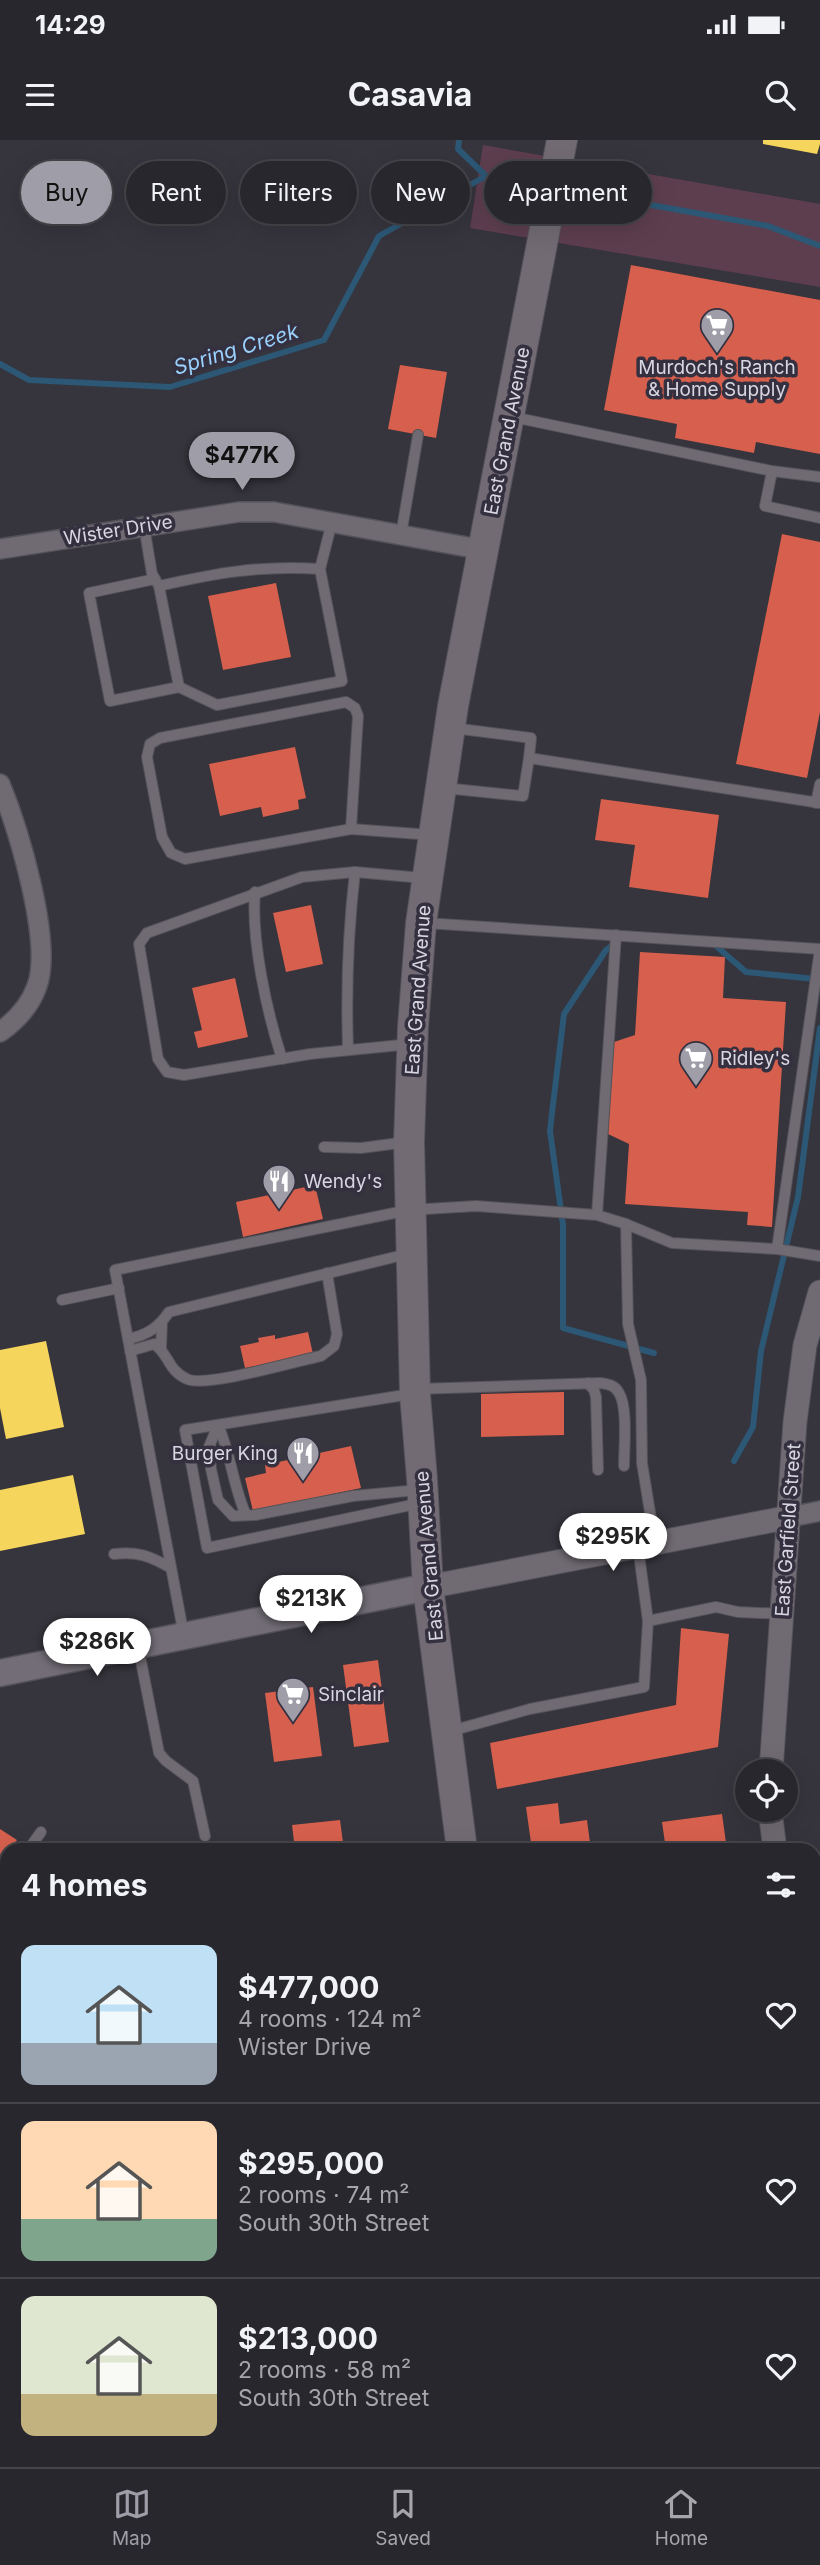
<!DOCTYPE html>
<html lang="en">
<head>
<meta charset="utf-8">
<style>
  :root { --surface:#28272d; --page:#302f35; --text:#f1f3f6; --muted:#a5a5aa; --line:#444449; --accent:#9f9da7 }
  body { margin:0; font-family:Inter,sans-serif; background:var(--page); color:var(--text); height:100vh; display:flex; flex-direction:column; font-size:26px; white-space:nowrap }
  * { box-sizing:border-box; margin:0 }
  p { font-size:23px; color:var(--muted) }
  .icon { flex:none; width:38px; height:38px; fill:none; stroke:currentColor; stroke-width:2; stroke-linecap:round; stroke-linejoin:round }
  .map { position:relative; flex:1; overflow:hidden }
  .panel { position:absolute; left:0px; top:1703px; width:821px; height:625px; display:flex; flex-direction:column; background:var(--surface); border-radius:21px 21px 0 0; box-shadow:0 7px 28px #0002,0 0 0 2px var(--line) }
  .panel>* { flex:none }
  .banner { position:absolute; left:21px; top:21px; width:779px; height:63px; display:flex; gap:14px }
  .fabs { position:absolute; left:735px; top:1619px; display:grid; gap:14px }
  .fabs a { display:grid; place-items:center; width:63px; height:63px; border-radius:50%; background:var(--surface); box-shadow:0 7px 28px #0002,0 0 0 2px var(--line); font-size:35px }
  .price { position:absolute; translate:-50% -60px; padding:0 16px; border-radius:24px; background:#fff; color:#222; font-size:23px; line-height:46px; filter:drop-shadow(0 2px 4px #0008) }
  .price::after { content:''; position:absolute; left:50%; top:42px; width:21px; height:16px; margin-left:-10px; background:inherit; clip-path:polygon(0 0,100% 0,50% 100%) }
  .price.on { background:var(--accent); color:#111 }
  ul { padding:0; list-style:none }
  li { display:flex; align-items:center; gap:21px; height:175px; padding:0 21px }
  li+li { border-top:2px solid var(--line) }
  li span { display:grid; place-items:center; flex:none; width:196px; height:140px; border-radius:14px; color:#555 }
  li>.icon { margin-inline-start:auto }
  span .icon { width:84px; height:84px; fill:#fffc; stroke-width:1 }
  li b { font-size:30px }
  h2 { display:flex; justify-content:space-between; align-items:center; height:84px; padding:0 21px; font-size:30px }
  .pill { padding:0 24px; border-radius:32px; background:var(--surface); box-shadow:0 7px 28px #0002,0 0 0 2px var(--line); font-size:24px; line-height:63px }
  .pill.on { background:var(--accent); color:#111 }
  .status { display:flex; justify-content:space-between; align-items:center; height:49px; padding:0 35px; background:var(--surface); direction:ltr }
  .status svg { height:19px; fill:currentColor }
  header { display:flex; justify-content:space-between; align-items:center; height:91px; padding:0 21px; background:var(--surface); font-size:32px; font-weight:700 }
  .dock { display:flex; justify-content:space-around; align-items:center; height:98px; border-top:2px solid var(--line); background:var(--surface); font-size:19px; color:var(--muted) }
  .dock a { display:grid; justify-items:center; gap:4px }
  .dock .on { color:var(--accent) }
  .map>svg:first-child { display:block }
  .green { fill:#5d3e4f }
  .homes { fill:#f6d55c }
  .shops { fill:#d6604d }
  .public { fill:#5aae61 }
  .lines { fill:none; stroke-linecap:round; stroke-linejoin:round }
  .stream { stroke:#2c5775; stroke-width:6 }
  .service-casing { stroke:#545259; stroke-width:12 }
  .minor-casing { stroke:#545259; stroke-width:22 }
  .tertiary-casing { stroke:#545259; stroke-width:25 }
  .secondary-casing { stroke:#545259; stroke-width:29 }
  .primary-casing { stroke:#545259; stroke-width:32 }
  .service { stroke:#706b72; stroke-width:10 }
  .minor { stroke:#706b72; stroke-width:19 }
  .tertiary { stroke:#706b72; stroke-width:23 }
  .secondary { stroke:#726d76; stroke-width:26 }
  .primary { stroke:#726b74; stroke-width:30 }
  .labels { text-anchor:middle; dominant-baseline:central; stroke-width:7; stroke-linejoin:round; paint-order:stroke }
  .poi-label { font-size:19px; fill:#d8d6e0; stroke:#343040; text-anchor:start }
  .street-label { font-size:19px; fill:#d8d6e0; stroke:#343040 }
  .water-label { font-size:21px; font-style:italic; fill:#99d1fc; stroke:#343040 }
</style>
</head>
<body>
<div class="status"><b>14:29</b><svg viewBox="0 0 49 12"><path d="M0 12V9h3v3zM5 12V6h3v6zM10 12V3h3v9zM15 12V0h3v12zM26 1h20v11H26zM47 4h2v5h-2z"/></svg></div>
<header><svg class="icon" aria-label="menu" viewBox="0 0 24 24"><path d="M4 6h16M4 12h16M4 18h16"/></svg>Casavia<svg class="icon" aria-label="search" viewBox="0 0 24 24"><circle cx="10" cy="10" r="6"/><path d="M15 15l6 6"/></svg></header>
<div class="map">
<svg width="820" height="2327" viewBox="0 0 820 2327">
  <rect width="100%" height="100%" fill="#36343c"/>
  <!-- green -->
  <path class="green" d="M483 5 820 64V147L470 88Z"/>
  <!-- homes -->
  <g class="homes">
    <path d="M763 0H820V4L817 14 763 4Z"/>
    <path d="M46 1201 64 1287 6 1299 0 1268V1210Z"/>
    <path d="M73 1335 85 1394 0 1411V1350Z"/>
    <path d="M0 1734 7 1738V1804L0 1799Z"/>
  </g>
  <!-- shops -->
  <g class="shops">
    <path d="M631 125 820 160V314L756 302 754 313 675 298 677 284 604 270Z"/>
    <path d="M400 225 447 232 436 298 388 289Z"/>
    <path d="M782 394 820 402V572L807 638 736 624Z"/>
    <path d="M276 443 291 517 223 530 208 456Z"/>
    <path d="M295 607 306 658 298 660 299 669 263 677 261 667 220 676 209 624Z"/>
    <path d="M601 659 719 675 708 758 629 747 635 705 595 700Z"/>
    <path d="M311 765 323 824 286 832 273 773Z"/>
    <path d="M640 812 725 817 723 858 786 862 772 1087 747 1085 748 1072 625 1064 629 1004 608 994 614 902 635 895Z"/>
    <path d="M235 838 248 897 198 908 194 892 202 890 192 848Z"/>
    <path d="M315 1045 323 1079 243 1097 236 1062Z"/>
    <path d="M308 1192 313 1214 245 1228 240 1206 259 1202 258 1198 275 1195V1199Z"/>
    <path d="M564 1252V1295L481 1297V1254Z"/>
    <path d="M351 1306 361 1348 253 1371 245 1338 266 1333 265 1325Z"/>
    <path d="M681 1488 729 1494 718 1607 497 1649 490 1603 676 1565Z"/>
    <path d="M378 1520 389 1602 354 1607 343 1525Z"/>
    <path d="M313 1547 322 1616 274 1622 265 1553Z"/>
    <path d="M558 1663 560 1684 587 1680 591 1710H532L526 1667Z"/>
    <path d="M722 1674 727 1710H666L662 1682Z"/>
    <path d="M340 1680 344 1710H295L292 1685Z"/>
    <path d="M0 1689 17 1700 10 1710H7V1715L0 1716Z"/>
    <path d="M423 2320H480L481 2327H423Z"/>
    <path d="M721 2320H762V2322L722 2327Z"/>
  </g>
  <!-- public -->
  <path class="public" d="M83 2320H202L203 2327H84Z"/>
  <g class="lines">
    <!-- stream -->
    <g class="stream">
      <path d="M459 0 458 9 486 36"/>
      <path d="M559 52 599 61 651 65 768 86 820 106"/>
      <path d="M0 224 29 240 170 247 324 200 379 96 486 36 545 49"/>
      <path d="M615 803 606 810 564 874 552 973 550 991 563 1085V1188L654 1213"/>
      <path d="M715 805 746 832 815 839 820 843"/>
      <path d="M734 1321 753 1287 761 1211 798 1057 820 888"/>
    </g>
    <defs>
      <g id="service">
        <path d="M513 277 772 331 820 337"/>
        <path d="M772 331 765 366 820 378"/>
        <path d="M144 386 152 434 159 446 179 547 217 565 342 541 320 429 332 382"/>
        <path d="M401 395 418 295"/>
        <path d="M155 439 89 453 110 561 179 547"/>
        <path d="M159 446C216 433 261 425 320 429"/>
        <path d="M453 588 531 598 529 618 820 663"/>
        <path d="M444 648 523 656 529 618"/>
        <path d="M816 663 820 644"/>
        <path d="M351 689 358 576 355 568 346 562 160 598 150 604 147 617 162 697 171 713 185 719 351 689 432 695"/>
        <path d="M255 752C251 801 267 872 282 919"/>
        <path d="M425 783 820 809"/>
        <path d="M411 904 310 914 184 935 167 932 158 919 139 804 147 793 302 737 355 732 423 738"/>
        <path d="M348 909C346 849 348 791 355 732"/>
        <path d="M324 1007 361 1008 407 1002"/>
        <path d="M597 1075 616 795"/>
        <path d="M626 1084 628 1184 641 1240 642 1323 655 1403"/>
        <path d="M777 1109 820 809"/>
        <path d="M62 1160 119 1148"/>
        <path d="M128 1199C147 1195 158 1188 169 1172L407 1114"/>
        <path d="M161 1208 162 1182"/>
        <path d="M130 1211 154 1204C169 1213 167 1230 187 1239 205 1248 296 1221 321 1216L334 1206 337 1194 327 1133"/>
        <path d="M588 1243 594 1250 596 1257 598 1330"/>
        <path d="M417 1249 600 1243C608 1244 615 1245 619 1253 628 1267 624 1308 624 1326"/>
        <path d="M411 1254 185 1290 207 1408 421 1363"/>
        <path d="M218 1285 209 1307 211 1329 218 1360 233 1376 255 1375 353 1356 418 1350"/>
        <path d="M218 1285C231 1314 233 1346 246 1375"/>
        <path d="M114 1414C137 1411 150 1416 171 1428"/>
        <path d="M648 1481 716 1467 738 1472 783 1474"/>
        <path d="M184 1496 115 1130 409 1070 476 1066 597 1075 626 1084 672 1103 777 1109 820 1116"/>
        <path d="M138 1506 159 1613 166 1621 193 1641 205 1696"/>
        <path d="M451 1591 530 1569 644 1547 648 1481 638 1407"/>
        <path d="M28 1710 41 1692"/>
        <path d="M267 2320V2327"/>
        <path d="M609 2320 612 2327"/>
        <path d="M685 2320V2327"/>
        <path d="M671 2327 674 2320"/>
      </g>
      <g id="minor">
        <path d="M0 409 239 372H274L484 410"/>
        <path d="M0 644C18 688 53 802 37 846 30 866 17 880 0 892"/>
        <path d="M790 1377 820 1371"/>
        <path d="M0 2287 7 2286"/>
        <path d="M39 2320V2327"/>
      </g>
      <g id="tertiary">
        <path d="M428 1447 790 1377"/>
        <path d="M771 1631 795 1282 805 1205 820 1152"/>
        <path d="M770 1670 775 1710"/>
        <path d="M814 2007 820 2006"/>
        <path d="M814 2025 820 2075"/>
      </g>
      <path id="secondary" d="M0 1533 428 1447"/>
      <g id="primary">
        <path d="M462 1710 428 1447 422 1339 415 1254 409 1002 413 887 421 783 453 566 562 0"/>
        <path d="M538 2320 539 2327"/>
      </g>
    </defs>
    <!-- service casing -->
    <use href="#service" class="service-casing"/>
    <!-- minor casing -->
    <use href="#minor" class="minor-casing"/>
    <!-- tertiary casing -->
    <use href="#tertiary" class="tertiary-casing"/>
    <!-- secondary casing -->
    <use href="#secondary" class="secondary-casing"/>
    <!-- primary casing -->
    <use href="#primary" class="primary-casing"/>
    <!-- service -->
    <use href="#service" class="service"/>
    <!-- minor -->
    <use href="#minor" class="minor"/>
    <!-- tertiary -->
    <use href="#tertiary" class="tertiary"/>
    <!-- secondary -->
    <use href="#secondary" class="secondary"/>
    <!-- primary -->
    <use href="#primary" class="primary"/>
  </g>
  <!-- icons -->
  <defs>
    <symbol id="supermarket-pin" viewBox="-11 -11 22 30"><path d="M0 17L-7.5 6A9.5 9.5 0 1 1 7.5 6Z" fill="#9f9da7" stroke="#343040"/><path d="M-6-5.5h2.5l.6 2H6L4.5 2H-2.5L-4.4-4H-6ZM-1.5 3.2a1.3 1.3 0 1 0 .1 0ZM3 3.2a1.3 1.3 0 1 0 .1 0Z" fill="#fff"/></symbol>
    <symbol id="restaurant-pin" viewBox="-11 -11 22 30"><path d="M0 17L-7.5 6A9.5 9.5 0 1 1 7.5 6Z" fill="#9f9da7" stroke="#343040"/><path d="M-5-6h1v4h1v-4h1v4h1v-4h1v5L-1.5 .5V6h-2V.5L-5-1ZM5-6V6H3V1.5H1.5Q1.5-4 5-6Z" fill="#fff"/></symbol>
  </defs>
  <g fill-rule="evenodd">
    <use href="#supermarket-pin" x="698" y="166" width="38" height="52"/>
    <use href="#supermarket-pin" x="677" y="899" width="38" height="52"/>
    <use href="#restaurant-pin" x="260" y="1022" width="38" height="52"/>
    <use href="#restaurant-pin" x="284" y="1294" width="38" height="52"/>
    <use href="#supermarket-pin" x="274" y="1535" width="38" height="52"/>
  </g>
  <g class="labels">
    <!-- poi labels -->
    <g class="poi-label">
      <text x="717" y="227" text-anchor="middle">Murdoch's Ranch<tspan x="717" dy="22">&amp; Home Supply</tspan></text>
      <text x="720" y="918">Ridley's</text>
      <text x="304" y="1041">Wendy's</text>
      <text x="278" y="1313" text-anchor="end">Burger King</text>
      <text x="318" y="1554">Sinclair</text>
    </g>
    <!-- street labels -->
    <g class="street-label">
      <text transform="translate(507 291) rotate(-79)">East Grand Avenue</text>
      <text transform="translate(118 390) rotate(-9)">Wister Drive</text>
      <text transform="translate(418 850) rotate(-86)">East Grand Avenue</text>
      <text transform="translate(788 1390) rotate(-86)">East Garfield Street</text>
      <text transform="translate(429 1416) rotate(-95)">East Grand Avenue</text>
    </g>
    <!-- water labels -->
    <g class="water-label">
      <text transform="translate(236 209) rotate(-17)">Spring Creek</text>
    </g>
  </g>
</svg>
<div class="fabs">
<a><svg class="icon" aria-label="locate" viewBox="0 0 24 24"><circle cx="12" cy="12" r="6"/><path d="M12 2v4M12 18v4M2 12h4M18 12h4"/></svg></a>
</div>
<b class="price on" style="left:242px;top:352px">$477K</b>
<b class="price" style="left:613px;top:1433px">$295K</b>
<b class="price" style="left:311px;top:1495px">$213K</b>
<b class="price" style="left:97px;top:1538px">$286K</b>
<div class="banner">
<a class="pill on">Buy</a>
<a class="pill">Rent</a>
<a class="pill">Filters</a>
<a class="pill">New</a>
<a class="pill">Apartment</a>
</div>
<section class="panel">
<h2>4 homes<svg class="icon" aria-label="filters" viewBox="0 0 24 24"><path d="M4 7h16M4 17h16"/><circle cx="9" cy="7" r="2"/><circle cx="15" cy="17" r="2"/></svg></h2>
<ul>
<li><span style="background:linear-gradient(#bfe0f5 70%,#9aa5b1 0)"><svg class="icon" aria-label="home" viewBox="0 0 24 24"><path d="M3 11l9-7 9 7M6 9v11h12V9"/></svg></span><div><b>$477,000</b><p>4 rooms · 124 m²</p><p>Wister Drive</p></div><svg class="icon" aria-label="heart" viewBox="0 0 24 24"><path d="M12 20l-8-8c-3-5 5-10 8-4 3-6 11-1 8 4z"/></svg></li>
<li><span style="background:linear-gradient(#ffd9b3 70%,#7fa58c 0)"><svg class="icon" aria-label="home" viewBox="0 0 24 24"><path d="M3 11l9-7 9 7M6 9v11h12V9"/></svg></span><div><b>$295,000</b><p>2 rooms · 74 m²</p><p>South 30th Street</p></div><svg class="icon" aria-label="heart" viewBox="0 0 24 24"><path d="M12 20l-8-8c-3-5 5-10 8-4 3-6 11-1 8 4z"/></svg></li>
<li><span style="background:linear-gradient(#dfe7d0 70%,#c2b280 0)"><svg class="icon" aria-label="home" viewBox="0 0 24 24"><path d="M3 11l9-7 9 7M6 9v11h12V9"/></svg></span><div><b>$213,000</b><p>2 rooms · 58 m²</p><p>South 30th Street</p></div><svg class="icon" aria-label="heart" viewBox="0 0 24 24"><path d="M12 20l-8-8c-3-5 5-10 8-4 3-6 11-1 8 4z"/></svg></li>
</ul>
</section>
</div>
<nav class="dock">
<a class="on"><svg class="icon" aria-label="map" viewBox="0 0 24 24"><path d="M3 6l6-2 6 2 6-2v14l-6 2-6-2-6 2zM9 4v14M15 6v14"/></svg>Map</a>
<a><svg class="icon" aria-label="saved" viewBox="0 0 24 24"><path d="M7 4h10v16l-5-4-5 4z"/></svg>Saved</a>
<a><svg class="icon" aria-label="home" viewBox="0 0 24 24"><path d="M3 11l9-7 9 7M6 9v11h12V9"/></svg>Home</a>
</nav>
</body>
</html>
